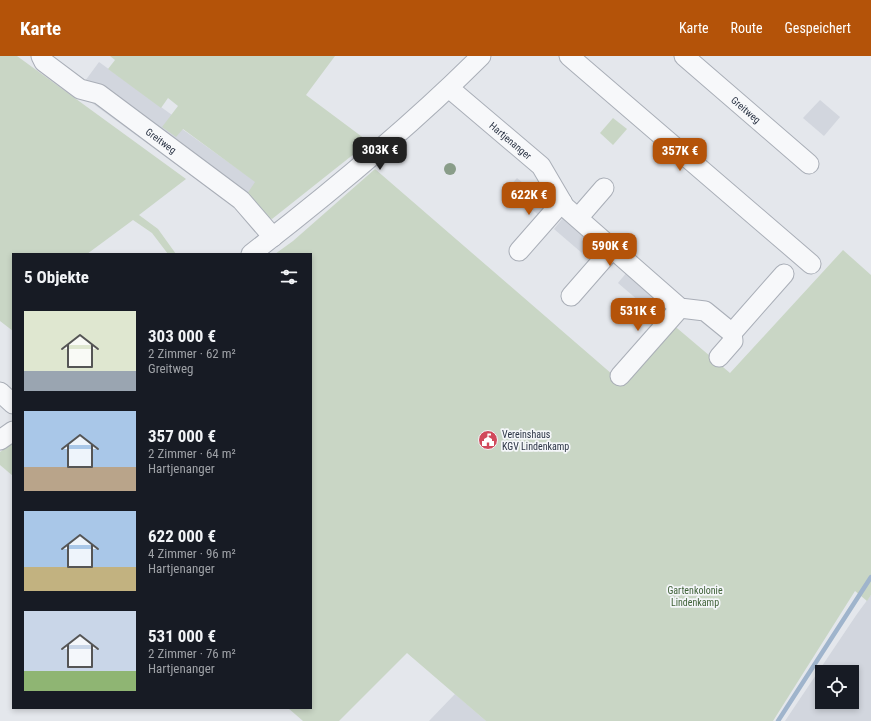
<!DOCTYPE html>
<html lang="de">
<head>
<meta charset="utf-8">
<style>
  :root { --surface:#171b24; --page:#20242c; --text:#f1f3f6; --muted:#9ea1a6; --accent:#b45309 }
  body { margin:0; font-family:"Roboto Condensed",sans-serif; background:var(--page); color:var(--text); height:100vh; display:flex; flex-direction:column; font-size:15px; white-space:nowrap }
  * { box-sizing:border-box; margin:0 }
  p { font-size:13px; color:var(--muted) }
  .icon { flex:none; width:22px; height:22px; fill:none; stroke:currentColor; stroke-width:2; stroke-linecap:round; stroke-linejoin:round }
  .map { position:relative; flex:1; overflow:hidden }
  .drawer { position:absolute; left:12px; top:197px; width:300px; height:456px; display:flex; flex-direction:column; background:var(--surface); border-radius:0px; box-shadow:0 2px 6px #0003 }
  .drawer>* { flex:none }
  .controls { position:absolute; left:815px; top:609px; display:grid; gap:8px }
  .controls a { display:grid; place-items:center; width:44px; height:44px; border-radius:0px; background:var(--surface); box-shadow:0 2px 6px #0003; font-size:20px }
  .price { position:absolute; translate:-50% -34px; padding:0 9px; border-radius:8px; background:var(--accent); color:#fff; font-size:13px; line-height:26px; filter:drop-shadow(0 1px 2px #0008) }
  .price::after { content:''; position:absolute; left:50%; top:24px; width:12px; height:9px; margin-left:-6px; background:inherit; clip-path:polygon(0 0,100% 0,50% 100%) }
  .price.selected { background:#222; color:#fff }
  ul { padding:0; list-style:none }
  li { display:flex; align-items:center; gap:12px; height:100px; padding:0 12px }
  li span { display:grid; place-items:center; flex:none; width:112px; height:80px; border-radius:0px; color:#555 }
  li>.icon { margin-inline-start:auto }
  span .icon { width:48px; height:48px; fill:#fffc; stroke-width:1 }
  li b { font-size:17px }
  h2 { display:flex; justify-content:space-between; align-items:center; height:48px; padding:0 12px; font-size:17px }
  header { display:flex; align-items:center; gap:24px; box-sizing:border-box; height:56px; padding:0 20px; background:var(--accent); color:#fff }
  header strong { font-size:19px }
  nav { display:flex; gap:22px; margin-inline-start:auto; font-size:14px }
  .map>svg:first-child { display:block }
  .built { fill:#d2d6de; fill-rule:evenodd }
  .green { fill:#c9d6c5 }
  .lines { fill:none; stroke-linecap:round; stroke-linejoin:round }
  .stream { stroke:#9fb4cc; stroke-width:4.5 }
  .minor-casing { stroke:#a9aeb7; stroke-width:21 }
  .minor { stroke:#f7f8fa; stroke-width:19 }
  .tree { fill:#899d89 }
  .labels { text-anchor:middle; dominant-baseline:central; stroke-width:3.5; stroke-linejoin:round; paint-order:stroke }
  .street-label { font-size:10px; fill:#2b3445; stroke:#f4f6f9 }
  .poi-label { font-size:10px; fill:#2b3445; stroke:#f4f6f9; text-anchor:start }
  .park-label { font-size:10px; fill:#3f6138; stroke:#f4f6f9 }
</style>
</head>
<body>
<header>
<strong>Karte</strong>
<nav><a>Karte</a><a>Route</a><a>Gespeichert</a></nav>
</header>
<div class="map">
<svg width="871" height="665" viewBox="0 0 871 665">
  <rect width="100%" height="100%" fill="#e4e7ec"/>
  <!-- built -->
  <g class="built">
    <path d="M99 6 172 59 163 71 182 73 256 126 252 142 241 156 77 36Z"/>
    <path d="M820 44 840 61 824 80 803 62Z"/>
    <path d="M517 122 550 150 541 161 507 133Z"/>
    <path d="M563 162 599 192 589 203 554 173Z"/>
    <path d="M627 216 662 247 653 257 618 227Z"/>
    <path d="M871 539V665H785L857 558ZM822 616H852V646H822Z"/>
    <path d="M455 638 486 665H429Z"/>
  </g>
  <!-- green -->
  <g class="green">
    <path d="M0 0H17L186 123 139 159 158 173 176 198H168L152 177 133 164 87 198H13V275L0 265Z"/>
    <path d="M110 0H335L306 39 369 86 272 163C261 159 256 145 247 138L255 126 183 73 176 81 162 71 178 50 168 42 161 52 108 13 115 4Z"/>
    <path d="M613 62 627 73 613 89 600 77Z"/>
    <path d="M375 113 620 325 671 267 730 317 843 194 871 219V539L867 545 855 535 773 665H486L407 597 339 665H303L288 652H311V198H275L293 185Z"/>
    <path d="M13 387V420L0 409V396Z"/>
  </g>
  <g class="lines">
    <!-- stream -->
    <path class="stream" d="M778 665 871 521"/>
    <defs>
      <g id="minor">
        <path id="s1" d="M41 0 44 6 80 33 99 38 241 144 273 181"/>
        <path d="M569 0 811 208"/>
        <path id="s2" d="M684 0 809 108"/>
        <path id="s3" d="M449 32 541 110 565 151 680 252 705 255 732 277 784 218"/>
        <path d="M578 162 604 132"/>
        <path d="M519 195 562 146"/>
        <path d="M251 198C331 136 409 72 481 0"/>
        <path d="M571 240 612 193"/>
        <path d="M719 301 733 285 732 277"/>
        <path d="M620 320 680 252"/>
        <path d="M0 336 13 348"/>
        <path d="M0 384 13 375"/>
      </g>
    </defs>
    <!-- minor casing -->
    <use href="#minor" class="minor-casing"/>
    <!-- minor -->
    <use href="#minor" class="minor"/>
  </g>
  <!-- trees -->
  <circle class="tree" cx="450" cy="113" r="6"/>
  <!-- icons -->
  <defs>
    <symbol id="civic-disc" viewBox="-11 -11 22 22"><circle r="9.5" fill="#d1495b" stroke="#f4f6f9"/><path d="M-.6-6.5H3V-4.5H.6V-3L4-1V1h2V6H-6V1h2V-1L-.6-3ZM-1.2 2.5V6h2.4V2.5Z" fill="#fff"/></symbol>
  </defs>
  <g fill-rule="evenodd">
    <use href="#civic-disc" x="477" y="373" width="22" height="22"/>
  </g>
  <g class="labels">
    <!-- street labels -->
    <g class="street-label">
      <text stroke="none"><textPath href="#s2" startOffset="82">Greitweg</textPath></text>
      <text stroke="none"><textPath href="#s1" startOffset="149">Greitweg</textPath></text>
      <text stroke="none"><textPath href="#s3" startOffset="81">Hartjenanger</textPath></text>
    </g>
    <!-- poi labels -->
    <g class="poi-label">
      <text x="502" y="378">Vereinshaus<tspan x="502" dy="12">KGV Lindenkamp</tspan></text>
    </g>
    <!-- park labels -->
    <g class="park-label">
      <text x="695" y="534">Gartenkolonie<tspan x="695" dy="12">Lindenkamp</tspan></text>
    </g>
  </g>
</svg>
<div class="controls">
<a><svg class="icon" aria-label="locate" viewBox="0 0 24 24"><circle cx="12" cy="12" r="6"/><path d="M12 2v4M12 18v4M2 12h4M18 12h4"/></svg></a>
</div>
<b class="price selected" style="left:380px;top:115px">303K €</b>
<b class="price" style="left:680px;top:116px">357K €</b>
<b class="price" style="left:529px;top:160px">622K €</b>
<b class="price" style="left:610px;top:211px">590K €</b>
<b class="price" style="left:638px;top:276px">531K €</b>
<section class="drawer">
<h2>5 Objekte<svg class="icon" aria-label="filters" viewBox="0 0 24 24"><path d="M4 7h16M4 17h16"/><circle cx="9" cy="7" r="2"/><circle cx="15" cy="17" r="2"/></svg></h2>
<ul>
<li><span style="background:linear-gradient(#dfe7d0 75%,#9aa5b1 0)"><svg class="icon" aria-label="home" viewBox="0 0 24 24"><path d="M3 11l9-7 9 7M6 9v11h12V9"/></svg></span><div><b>303 000 €</b><p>2 Zimmer · 62 m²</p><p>Greitweg</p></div></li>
<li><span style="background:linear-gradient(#a9c7e8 70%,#b9a48a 0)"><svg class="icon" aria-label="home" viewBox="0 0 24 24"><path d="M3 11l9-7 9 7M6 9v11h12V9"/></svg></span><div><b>357 000 €</b><p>2 Zimmer · 64 m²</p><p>Hartjenanger</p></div></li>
<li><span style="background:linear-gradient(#a9c7e8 70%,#c2b280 0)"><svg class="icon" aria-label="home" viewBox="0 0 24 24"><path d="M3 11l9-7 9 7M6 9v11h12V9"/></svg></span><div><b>622 000 €</b><p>4 Zimmer · 96 m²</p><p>Hartjenanger</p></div></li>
<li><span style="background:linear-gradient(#c9d6e8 75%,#8fb573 0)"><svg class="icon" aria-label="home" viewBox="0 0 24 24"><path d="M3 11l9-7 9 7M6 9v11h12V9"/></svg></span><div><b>531 000 €</b><p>2 Zimmer · 76 m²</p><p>Hartjenanger</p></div></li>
</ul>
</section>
</div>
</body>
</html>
